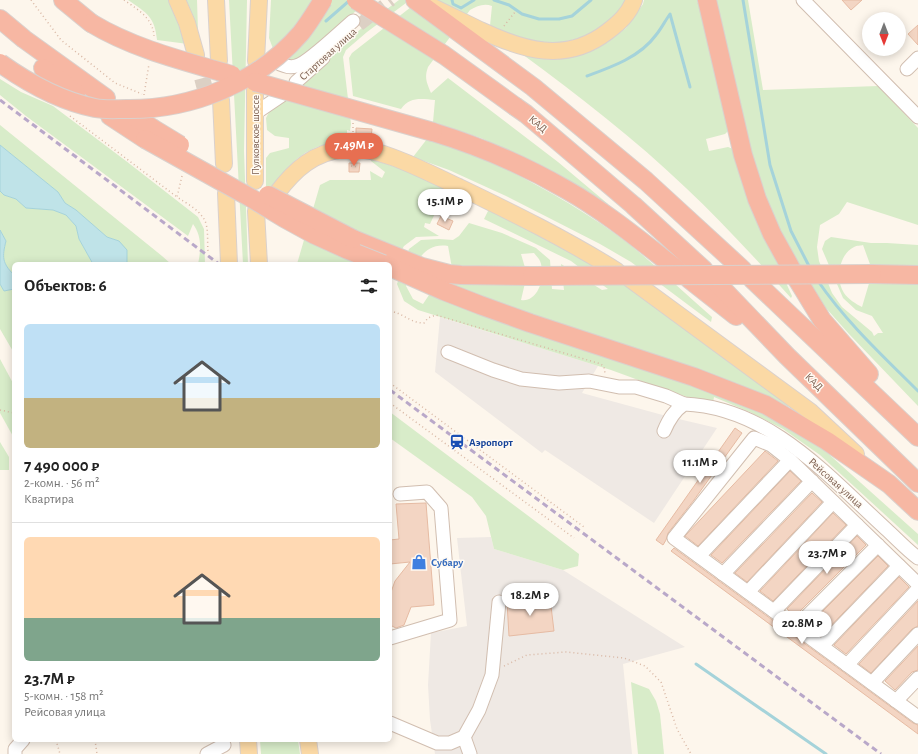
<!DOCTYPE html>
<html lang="ru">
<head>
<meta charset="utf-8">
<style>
  :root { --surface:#fff; --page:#f6f6f6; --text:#222; --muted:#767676; --line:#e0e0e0; --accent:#e76f51 }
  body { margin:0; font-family:"Alegreya Sans",sans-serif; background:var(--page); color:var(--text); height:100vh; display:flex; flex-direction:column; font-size:15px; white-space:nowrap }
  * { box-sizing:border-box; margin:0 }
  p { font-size:13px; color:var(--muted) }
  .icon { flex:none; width:22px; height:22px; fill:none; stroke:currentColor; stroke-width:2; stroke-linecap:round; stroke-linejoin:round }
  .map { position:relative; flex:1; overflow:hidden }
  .panel { position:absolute; left:12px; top:262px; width:380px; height:480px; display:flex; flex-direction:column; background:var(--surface); border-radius:6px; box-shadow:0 2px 10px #0003 }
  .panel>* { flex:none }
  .needle { width:26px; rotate:180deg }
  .fabs { position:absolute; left:862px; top:12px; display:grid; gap:8px }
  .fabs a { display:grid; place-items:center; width:44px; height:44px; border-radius:50%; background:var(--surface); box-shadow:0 2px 10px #0003; font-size:20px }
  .price { position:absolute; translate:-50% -34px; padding:0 9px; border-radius:14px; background:#fff; color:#222; font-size:13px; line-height:26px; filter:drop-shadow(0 1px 2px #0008) }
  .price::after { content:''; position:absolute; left:50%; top:24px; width:12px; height:9px; margin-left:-6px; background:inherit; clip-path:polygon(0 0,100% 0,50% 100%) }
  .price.active { background:var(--accent); color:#fff }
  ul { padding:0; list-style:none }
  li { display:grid; align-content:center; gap:8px; height:212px; padding:0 12px }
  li+li { border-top:1px solid var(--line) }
  li span { display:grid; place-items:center; height:124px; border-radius:6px; color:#555 }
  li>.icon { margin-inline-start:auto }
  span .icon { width:72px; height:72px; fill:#fffc; stroke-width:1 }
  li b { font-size:17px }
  h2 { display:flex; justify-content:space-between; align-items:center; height:48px; padding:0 12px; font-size:17px }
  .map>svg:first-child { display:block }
  .industrial { fill:#efe9e4 }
  .green { fill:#d8ecc9 }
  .water { fill:#bfe3e8; stroke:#a5d3da }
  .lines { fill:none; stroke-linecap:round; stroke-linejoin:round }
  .stream { stroke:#a5d3da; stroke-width:3 }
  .building { fill:#f3d5c3; stroke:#e6bba3 }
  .minor-tunnel { stroke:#dcd0c4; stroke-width:13; stroke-dasharray:13 6; stroke-linecap:butt }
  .major-tunnel { stroke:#dcd0c4; stroke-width:16; stroke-dasharray:16 8; stroke-linecap:butt }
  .minor-casing { stroke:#d1beb0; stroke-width:15 }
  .major-casing { stroke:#dad1cd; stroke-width:18 }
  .highway-casing { stroke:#dad1cd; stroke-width:20 }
  .path { stroke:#d9b8a5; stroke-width:1.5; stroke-dasharray:1 3; stroke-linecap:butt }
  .minor { stroke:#fff; stroke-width:13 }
  .major { stroke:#fbd9a5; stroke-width:16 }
  .highway { stroke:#f7b7a3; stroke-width:18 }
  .rail { stroke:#b9a8c9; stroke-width:3; stroke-dasharray:6 4; stroke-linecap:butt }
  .highway-bridge-casing { stroke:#dad1cd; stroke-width:20; stroke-linecap:butt }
  .highway-bridge { stroke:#f7b7a3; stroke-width:18 }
  .labels { text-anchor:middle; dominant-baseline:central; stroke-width:3; stroke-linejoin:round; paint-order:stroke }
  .street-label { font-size:11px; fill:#7a5c4d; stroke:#fffaf3 }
  .transit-label { font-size:11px; font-weight:bold; fill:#164399; stroke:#fffaf3; text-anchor:start }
  .shop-label { font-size:11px; font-weight:bold; fill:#366cbe; stroke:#fffaf3; text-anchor:start }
</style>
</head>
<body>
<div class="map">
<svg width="918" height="754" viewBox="0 0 918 754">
  <rect width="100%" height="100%" fill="#fdf6ec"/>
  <!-- industrial -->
  <g class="industrial">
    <path d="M440 317 598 366 582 393 670 417 717 428 654 523 545 450 542 453 435 372Z"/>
    <path d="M491 537 494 549 563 570 685 647 623 664 632 754H435L430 720 428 685 431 633 467 626 457 538Z"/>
  </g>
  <!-- green -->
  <g class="green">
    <path d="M128 0H170L188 44 157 40C155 17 147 13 128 0Z"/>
    <path d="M185 0H197L198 32H196Z"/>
    <path d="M229 0H247L244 151 248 264H243Z"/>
    <path d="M271 0H368L308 54 289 63 275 54 269 38Z"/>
    <path d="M399 0H410L367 32 346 50 343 57 351 124 350 131 347 130V133L350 134 351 141C307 142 289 162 266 196V158L270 153 289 148V138L275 136 267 130 266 118 271 108 363 27Z"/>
    <path d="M420 0H629C621 10 612 22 602 30 598 33 590 35 585 36 545 50 527 41 490 26L492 6C484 3 477 6 470 10L428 67C424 78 427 83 431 93L448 78 558 162 608 204 606 206 520 156 481 138 433 122 435 100C422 99 410 96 401 109L353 96 349 58 352 53Z"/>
    <path d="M644 0H697L703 20 728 131 725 134 706 139 709 151 728 147 733 149 756 216 792 296 791 298C757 260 723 223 686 188 635 139 579 96 522 54L577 55 596 49 608 42 626 28 643 4Z"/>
    <path d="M716 0H748L763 90 878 86 918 128V225L847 202 839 214 820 225 817 247 819 261 832 293 842 307 872 332 874 336 878 333H883L872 316 856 310 843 298 822 249 825 241 831 237 871 243H887L918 245V270L871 267 863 245C861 246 857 245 854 247 839 254 835 280 844 293 848 299 856 304 862 307L870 280H918V406L849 334 818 299 775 224 755 174Z"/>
    <path d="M0 79 21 92 53 106 126 161 198 217 204 229 205 264H198C201 250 202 236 193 224L188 236 26 116 0 95Z"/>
    <path d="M0 125 162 256 171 264H126L127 263 119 241 107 237 76 210 65 203 58 192 0 145Z"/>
    <path d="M427 139C453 148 480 156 504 168 548 190 591 215 629 244 658 267 684 293 712 317L711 322 631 262 600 244 506 196 449 170 413 157Z"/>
    <path d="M371 159 425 177 455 192 450 203 430 194 427 201 437 209 430 224 425 223 424 227 439 236 416 237 404 246 390 270V264H297L320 185 330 180H371L370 171 382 178 385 172 371 161Z"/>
    <path d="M0 191 4 195 16 199 26 208 53 210 66 215 76 226 79 239 93 264H14V275C2 263 2 257 6 241L0 230Z"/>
    <path d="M490 207 593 259 789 405 788 408 745 387 450 287 443 280 525 283 521 300C539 303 546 275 540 261 539 258 536 256 534 253L521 254 526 271 452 268 448 246C421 242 415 267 406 286L413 299 423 304 429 295 715 391 785 422 823 449 918 534V545L820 455 783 429 752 413 714 397 713 403 693 399 652 385 611 370 418 310 404 301 397 284 409 249 421 240 439 239 453 240 459 236 469 223 502 233 536 248 550 260 552 289 564 290 561 264 602 290 608 289 571 261 484 219Z"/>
    <path d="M0 284 4 291 14 289V353L0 329Z"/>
    <path d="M0 359 14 385V438L0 413Z"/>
    <path d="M390 412 579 554 578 566 563 570 494 549 486 516 472 497 390 438Z"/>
    <path d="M0 442 9 457V470H0Z"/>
    <path d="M631 682 649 689 656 701 660 714 664 754H638Z"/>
    <path d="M260 740H298L300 754H261Z"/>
  </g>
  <!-- water -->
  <g class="water">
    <path d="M0 145 58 192 65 203 76 210 107 237 119 241 127 250V263L93 264 79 239 76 226 66 215 53 210 26 208 16 199 4 195 0 191Z"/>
    <path d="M0 230 6 241C2 257 2 263 14 275V289L4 291 0 284Z"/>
  </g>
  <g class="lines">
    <!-- stream -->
    <g class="stream">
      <path d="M452 0 453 4 461 8 474 0"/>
      <path d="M494 0 509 5 522 14 539 19H559L572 16 591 0"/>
      <path d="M743 0 770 165 791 231 810 268"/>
      <path d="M326 21 350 0"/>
      <path d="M587 76C612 67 640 57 656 35 661 29 665 21 670 14L690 87"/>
      <path d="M818 281C846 322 883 356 918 391"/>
      <path d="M696 664 826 754"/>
    </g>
  </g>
  <!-- building -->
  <g class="building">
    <path d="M842 0H862L851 10Z"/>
    <path d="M918 25V45L908 34Z"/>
    <path d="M356 128 372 129 371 138H356Z"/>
    <path d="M349 163H360L359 172H349Z"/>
    <path d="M441 216 453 221 449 230 437 224Z"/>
    <path d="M735 428 742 433 694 500 668 533 666 540 663 545 656 540Z"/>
    <path d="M765 451 778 461 698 546 685 536Z"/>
    <path d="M790 471 801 481 722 563 711 555Z"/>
    <path d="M812 493 822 502 747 582 735 573Z"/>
    <path d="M426 503 434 605 411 607 404 625 396 628 390 625V595L395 581 410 562 390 564V540L399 539 396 504Z"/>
    <path d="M833 513 846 525 773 601 760 591Z"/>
    <path d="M857 536 866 545 795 616 787 609Z"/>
    <path d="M674 548 913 723 918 725V734L671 551Z"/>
    <path d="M878 556 888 566 821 636 808 626Z"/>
    <path d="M899 577 909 587 846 654 834 645Z"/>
    <path d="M550 598 554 631 509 636 507 602Z"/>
    <path d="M918 601V626L912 629 871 673 859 664Z"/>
    <path d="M918 646V670L912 672 895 690 885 681Z"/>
  </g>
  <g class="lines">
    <!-- minor-tunnel -->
    <path class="minor-tunnel" d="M359 25 391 0"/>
    <!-- major-tunnel -->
    <path class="major-tunnel" d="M196 55 209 104"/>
    <defs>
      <g id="minor">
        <path d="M803 0 918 117"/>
        <path d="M280 64C285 66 290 68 296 66 307 64 341 31 353 21"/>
        <path d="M907 69 918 58"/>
        <path d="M296 82 323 58"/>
        <path d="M254 114 282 95"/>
        <path d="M448 352 493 370 521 379 559 383 589 381 619 387H636L666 396 684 404"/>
        <path d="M664 431C669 419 674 411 684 404 769 407 828 476 886 529 897 539 907 550 918 558"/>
        <path d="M699 556 790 460"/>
        <path d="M723 574 812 481"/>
        <path d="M918 584 790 460 771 445 754 438 674 538 918 717"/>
        <path d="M748 592 833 502"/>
        <path d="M774 611 857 525"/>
        <path d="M796 627 878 545"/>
        <path d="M390 638 450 620 441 508 427 492 400 494"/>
        <path d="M822 646 899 566"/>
        <path d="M847 665 918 589"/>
        <path d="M872 683 918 634"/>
        <path d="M896 701 918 678"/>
        <path d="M390 723 437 743H450L464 737 479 710 492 675 499 602"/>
        <path d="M464 737 470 754"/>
        <path d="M15 754V749L23 740"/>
        <path d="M207 754 224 745"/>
      </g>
      <g id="major">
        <path d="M177 0 187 23 196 55"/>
        <path d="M216 0 219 61"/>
        <path d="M433 7C449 15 464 22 480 30 523 50 565 64 607 32 619 23 629 14 634 0"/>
        <path d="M256 61 259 0"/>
        <path d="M221 100 224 164"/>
        <path d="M255 181V89"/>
        <path d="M226 193 229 264"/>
        <path d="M277 193C295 169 314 152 345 149 379 145 428 173 459 187 513 213 566 239 617 271"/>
        <path d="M256 211 259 264"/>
        <path d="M630 279 811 412 856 454"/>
        <path d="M248 740 249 754"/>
        <path d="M308 740 310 754"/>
      </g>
      <g id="highway">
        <path d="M63 0 91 23"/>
        <path d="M415 0 533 87 646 181 743 270"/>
        <path d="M707 0 743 155 757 199 772 234 792 270"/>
        <path d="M0 19 24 39 106 98"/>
        <path d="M43 68 76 93"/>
        <path d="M516 107 526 114 633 205 704 270"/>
        <path d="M110 116 145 139"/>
        <path d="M136 118 152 128"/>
        <path d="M433 132C479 146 524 165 567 190 606 212 642 242 678 270"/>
        <path d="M353 239 422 267 449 274 461 275 532 276"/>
        <path d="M390 267 444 291 480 305 530 323 694 377 766 405 827 441 889 484 918 511"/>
        <path d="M872 274 918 275"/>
        <path d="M689 279 736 316"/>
        <path d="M713 279 787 356 918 483"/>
        <path d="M752 279 918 437"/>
        <path d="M797 279 822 320 869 374"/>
      </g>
    </defs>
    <!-- minor casing -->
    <use href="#minor" class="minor-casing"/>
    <!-- major casing -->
    <use href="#major" class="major-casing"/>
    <!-- highway casing -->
    <use href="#highway" class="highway-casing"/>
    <!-- path -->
    <g class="path">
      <path d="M31 0 61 40 115 83 142 94"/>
      <path d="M124 0C137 9 153 18 154 36"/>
      <path d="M504 26 515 12"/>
      <path d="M144 95 149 64"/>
      <path d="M70 116 177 197"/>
      <path d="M353 123V137"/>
      <path d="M358 135H363"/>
      <path d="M351 166 358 167"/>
      <path d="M182 176 177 197C186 203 198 209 204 219 209 227 207 242 208 251"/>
      <path d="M390 311C403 313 410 323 424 323L428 318 436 315 453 320 601 364 604 367 605 373"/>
      <path d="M390 383 584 527"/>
      <path d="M390 403 574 538"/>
      <path d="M0 410 14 413"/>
      <path d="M504 666 527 655 566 652 624 658 645 666 661 682 677 729 691 754"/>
      <path d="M56 740 60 754"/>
      <path d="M95 740 97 754"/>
    </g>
    <!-- minor -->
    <use href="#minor" class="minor"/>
    <!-- major -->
    <use href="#major" class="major"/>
    <!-- highway -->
    <use href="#highway" class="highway"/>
    <!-- rail -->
    <g class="rail">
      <path d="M0 100 219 264"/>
      <path d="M390 390 881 754"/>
    </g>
    <defs>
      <g id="highway-bridge">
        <path d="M356 0 444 55 516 107"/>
        <path d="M91 23C134 49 184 61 232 75"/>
        <path d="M0 63C28 83 61 101 95 108 105 110 116 109 126 109 191 110 258 83 301 33 309 23 316 11 323 0"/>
        <path d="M255 82 433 132"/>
        <path d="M152 128 180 145"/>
        <path d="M145 139 251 198 284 218 315 235 348 250 383 264"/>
        <path d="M268 195 353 239"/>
        <path d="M532 276 872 274"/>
      </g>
    </defs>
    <!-- highway-bridge casing -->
    <use href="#highway-bridge" class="highway-bridge-casing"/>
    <!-- highway-bridge -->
    <use href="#highway-bridge" class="highway-bridge"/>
  </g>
  <!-- icons -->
  <defs>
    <symbol id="station-bare" viewBox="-9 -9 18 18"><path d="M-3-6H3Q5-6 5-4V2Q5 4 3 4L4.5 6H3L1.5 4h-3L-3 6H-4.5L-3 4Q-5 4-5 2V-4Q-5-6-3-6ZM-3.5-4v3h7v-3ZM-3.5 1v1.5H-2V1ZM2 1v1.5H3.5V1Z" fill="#1a4fb4" stroke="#fffaf3" stroke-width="2.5" paint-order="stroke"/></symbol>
    <symbol id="shop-bare" viewBox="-9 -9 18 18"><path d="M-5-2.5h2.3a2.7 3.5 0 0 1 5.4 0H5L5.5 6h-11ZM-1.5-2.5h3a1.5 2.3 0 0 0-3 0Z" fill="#3f7fe0" stroke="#fffaf3" stroke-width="2.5" paint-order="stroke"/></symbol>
  </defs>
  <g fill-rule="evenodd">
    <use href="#station-bare" x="446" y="431" width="22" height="22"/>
    <use href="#shop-bare" x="408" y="551" width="22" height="22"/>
  </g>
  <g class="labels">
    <!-- street labels -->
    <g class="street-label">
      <text transform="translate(328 54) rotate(-42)">Стартовая улица</text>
      <text transform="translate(538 124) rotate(40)">КАД</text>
      <text transform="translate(255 135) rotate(-90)">Пулковское шоссе</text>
      <text transform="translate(814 382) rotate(44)">КАД</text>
      <text transform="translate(836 483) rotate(42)">Рейсовая улица</text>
    </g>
    <!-- transit labels -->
    <g class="transit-label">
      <text x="469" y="442">Аэропорт</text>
    </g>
    <!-- shop labels -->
    <g class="shop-label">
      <text x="431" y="562">Субару</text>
    </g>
  </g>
</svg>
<div class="fabs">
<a><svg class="needle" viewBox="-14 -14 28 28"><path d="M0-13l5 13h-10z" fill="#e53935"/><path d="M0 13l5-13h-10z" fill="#767676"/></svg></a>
</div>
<b class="price active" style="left:354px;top:167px">7.49M ₽</b>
<b class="price" style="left:445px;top:223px">15.1M ₽</b>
<b class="price" style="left:700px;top:484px">11.1M ₽</b>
<b class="price" style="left:827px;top:575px">23.7M ₽</b>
<b class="price" style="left:530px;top:617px">18.2M ₽</b>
<b class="price" style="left:802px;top:645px">20.8M ₽</b>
<section class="panel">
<h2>Объектов: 6<svg class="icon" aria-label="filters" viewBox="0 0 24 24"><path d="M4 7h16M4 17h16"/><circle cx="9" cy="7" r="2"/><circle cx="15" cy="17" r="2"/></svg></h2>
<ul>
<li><span style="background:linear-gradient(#bfe0f5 60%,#c2b280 0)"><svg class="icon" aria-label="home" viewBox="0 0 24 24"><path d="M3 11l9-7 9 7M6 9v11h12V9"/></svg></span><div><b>7 490 000 ₽</b><p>2-комн. · 56 m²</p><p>Квартира</p></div></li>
<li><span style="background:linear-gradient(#ffd9b3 65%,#7fa58c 0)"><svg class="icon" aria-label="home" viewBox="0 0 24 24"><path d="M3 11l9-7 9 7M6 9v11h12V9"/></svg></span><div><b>23.7M ₽</b><p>5-комн. · 158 m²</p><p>Рейсовая улица</p></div></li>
</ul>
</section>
</div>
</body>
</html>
